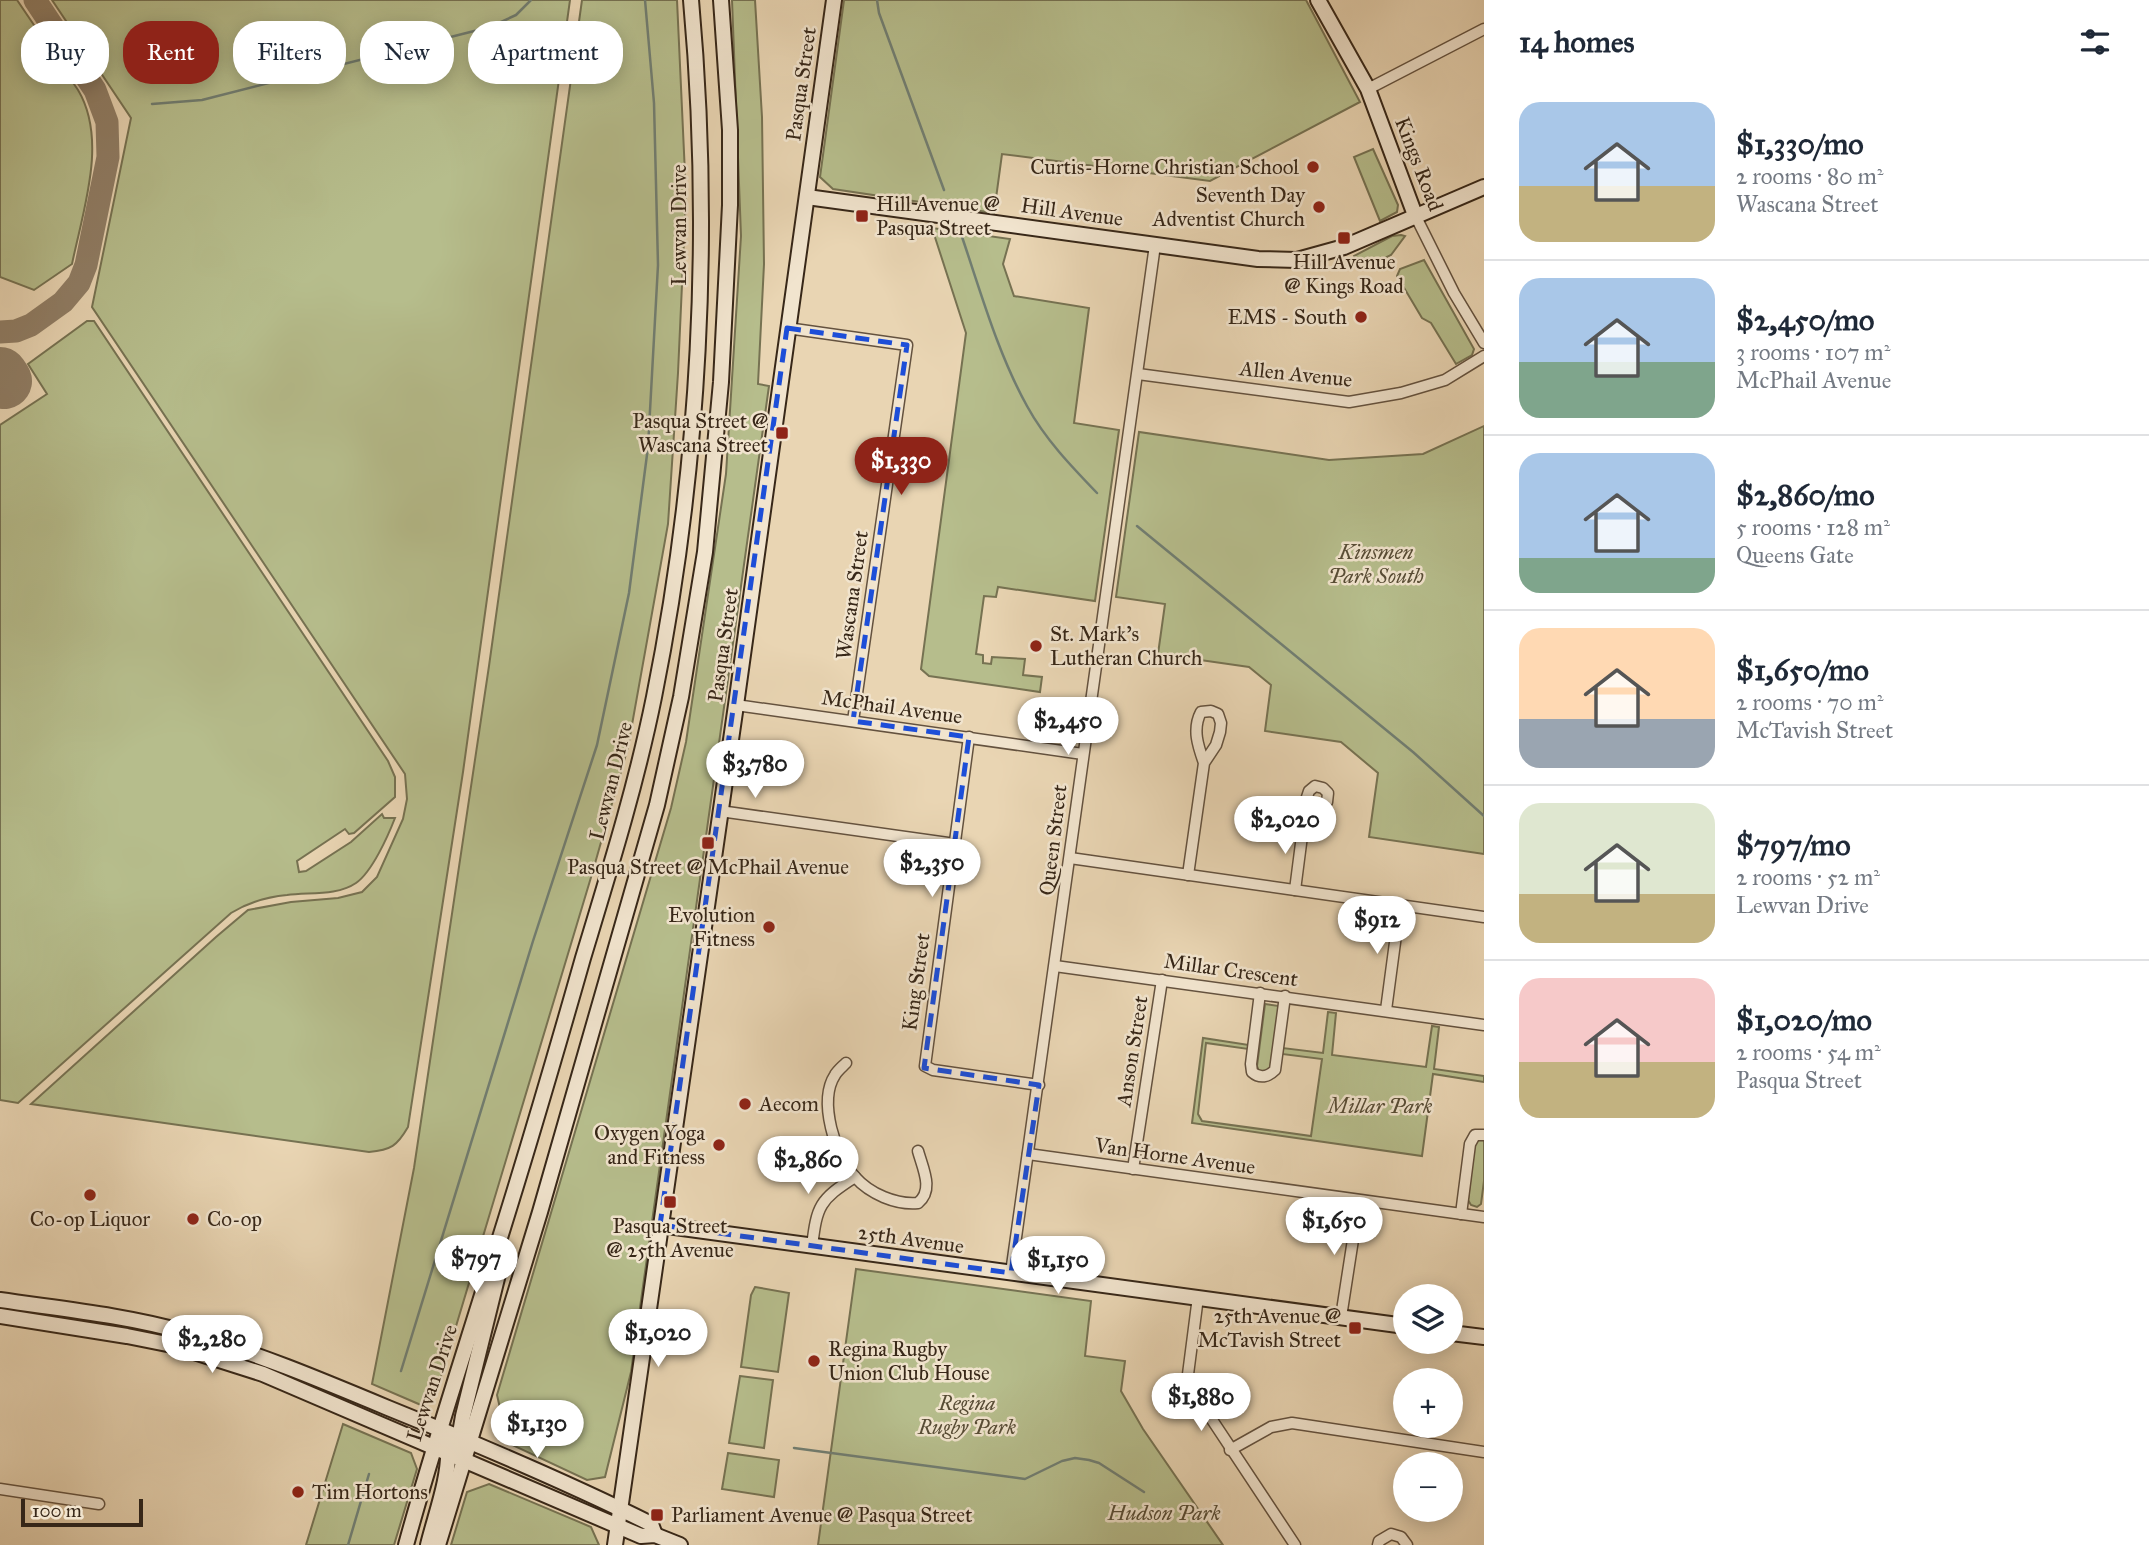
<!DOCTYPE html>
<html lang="en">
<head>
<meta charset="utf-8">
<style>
  :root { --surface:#fff; --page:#f6f6f7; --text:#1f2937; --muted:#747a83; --line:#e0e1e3; --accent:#8f2418 }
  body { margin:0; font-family:"IM FELL Great Primer",serif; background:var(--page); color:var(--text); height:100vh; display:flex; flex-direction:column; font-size:26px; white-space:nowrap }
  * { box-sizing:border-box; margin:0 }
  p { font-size:23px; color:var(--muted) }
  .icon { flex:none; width:38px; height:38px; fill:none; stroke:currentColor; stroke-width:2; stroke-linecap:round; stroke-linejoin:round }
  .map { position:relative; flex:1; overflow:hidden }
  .drawer { display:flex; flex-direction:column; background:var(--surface); width:665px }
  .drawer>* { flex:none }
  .banner { position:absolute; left:21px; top:21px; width:665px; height:63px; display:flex; gap:14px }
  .tools { position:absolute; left:1393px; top:1284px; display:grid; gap:14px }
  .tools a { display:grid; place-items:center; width:70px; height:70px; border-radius:50%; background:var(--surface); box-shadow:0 4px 18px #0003; font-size:35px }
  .scale { position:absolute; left:21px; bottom:18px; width:122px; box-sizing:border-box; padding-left:7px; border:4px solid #372718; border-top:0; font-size:19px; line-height:24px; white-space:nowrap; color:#372718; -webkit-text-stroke:5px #f1e4ce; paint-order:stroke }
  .price { position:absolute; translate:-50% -60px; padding:0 16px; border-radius:24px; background:#fff; color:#222; font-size:23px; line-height:46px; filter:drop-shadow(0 2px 4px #0008) }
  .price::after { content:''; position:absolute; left:50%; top:42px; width:21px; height:16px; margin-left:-10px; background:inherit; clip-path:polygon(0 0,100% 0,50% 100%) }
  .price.on { background:var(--accent); color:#fff }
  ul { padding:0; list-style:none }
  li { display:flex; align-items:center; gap:21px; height:175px; padding:0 35px }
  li+li { border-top:2px solid var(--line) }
  li span { display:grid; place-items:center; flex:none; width:196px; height:140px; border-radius:21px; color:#555 }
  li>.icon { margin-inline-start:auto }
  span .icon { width:84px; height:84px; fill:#fffc; stroke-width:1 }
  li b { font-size:30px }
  h2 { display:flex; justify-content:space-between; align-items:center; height:84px; padding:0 35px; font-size:30px }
  .chip { padding:0 24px; border-radius:28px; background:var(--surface); box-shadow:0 4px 18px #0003; font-size:24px; line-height:63px }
  .chip.on { background:var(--accent); color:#fff }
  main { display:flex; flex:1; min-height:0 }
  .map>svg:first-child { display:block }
  .green { fill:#b6bd8c; stroke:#767252; stroke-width:2 }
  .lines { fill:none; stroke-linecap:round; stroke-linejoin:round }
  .stream { stroke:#717e72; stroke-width:2.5 }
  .taxiway { stroke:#907e66; stroke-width:23 }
  .runway { stroke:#907e66; stroke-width:56 }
  .street-casing { stroke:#64523f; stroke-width:13 }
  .secondary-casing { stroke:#372718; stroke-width:18 }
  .street { stroke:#f1e4ce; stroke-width:10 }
  .secondary { stroke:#f1e4ce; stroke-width:14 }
  .marked { fill:none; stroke:#1d4ed8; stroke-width:5; stroke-dasharray:14 9; stroke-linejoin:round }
  .poi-dot { fill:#8f2418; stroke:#f1e4ce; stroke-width:2.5 }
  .labels { text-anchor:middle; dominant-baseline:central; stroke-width:5; stroke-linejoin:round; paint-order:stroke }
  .street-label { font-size:21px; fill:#372718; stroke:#f1e4ce }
  .poi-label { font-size:21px; fill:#372718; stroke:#f1e4ce; text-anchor:end }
  .park-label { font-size:21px; font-style:italic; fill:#574c35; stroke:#f1e4ce }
</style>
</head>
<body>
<main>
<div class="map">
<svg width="1484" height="1545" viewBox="0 0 1484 1545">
  <rect width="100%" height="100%" fill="#e9d5b3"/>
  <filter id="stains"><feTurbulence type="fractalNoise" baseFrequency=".00286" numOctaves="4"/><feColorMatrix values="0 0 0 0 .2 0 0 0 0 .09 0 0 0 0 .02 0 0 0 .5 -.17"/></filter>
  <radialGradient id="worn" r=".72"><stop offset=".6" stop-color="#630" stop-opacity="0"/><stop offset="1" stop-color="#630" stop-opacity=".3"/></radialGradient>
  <!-- green -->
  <g class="green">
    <path d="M0 0H17L78 90C108 140 83 210 72 264L34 290 0 277Z"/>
    <path d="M52 0H570L463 772 408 1127C397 1146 391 1150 369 1152L31 1104 216 937 248 910 291 902 338 898 362 892 377 877 403 819 407 799 405 774 92 307 131 118Z"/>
    <path d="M582 0H677L686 196 678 373 668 524 628 747 592 874 435 1396 421 1405 372 1384 414 1168 489 666Z"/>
    <path d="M732 0H755L762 117 764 264 758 384 769 386 631 1372 605 1477 587 1480 508 1443 497 1395 671 808 686 742 726 474 741 236Z"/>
    <path d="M844 0H1306L1360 102 1210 181 1002 154 994 213 833 189 820 177Z"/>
    <path d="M1373 149 1398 205 1397 212 1380 221 1354 157Z"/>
    <path d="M932 228 1010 239 1003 264 1014 296 1089 308 1074 423 1119 430 1095 601 998 587 996 597 984 596 976 654 983 655V663L991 664 992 657 1025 659 1023 675 1042 677 1040 692 929 676 921 669 966 333Z"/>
    <path d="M1401 235 1405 236 1391 255 1363 269 1357 267 1354 256 1392 236Z"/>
    <path d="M1424 260 1474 349 1472 355 1456 364 1431 323 1422 318 1397 276 1400 269Z"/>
    <path d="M87 321H94L388 761 395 777V797L354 833 349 834 345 829 297 861 299 872 306 871 351 842 382 814 384 818H395C388 836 372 872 356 883 337 896 309 892 287 895 266 897 249 902 231 913L18 1103 0 1100V425L47 394 28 364Z"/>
    <path d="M1484 426V854L1369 837 1378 773 1341 742 1265 731 1271 685 1249 667 1158 654 1165 604 1116 597 1139 432 1329 460 1423 454Z"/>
    <path d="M1265 1004 1279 1006 1270 1069 1265 1072 1259 1071 1257 1066Z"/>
    <path d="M1328 1012 1336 1013 1332 1055 1426 1067 1432 1026 1439 1027 1434 1069 1484 1076V1082L1433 1074 1422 1156 1192 1123 1203 1038 1249 1045 1248 1049 1206 1043 1198 1114 1202 1121 1311 1136 1322 1059 1282 1054 1283 1048 1323 1053Z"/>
    <path d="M1484 1137V1181L1481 1204 1477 1207 1471 1205 1468 1200 1475 1140Z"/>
    <path d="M856 1269 1091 1301 1085 1356 1125 1361 1121 1391 1143 1429 1223 1545H818Z"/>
    <path d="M755 1287 789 1293 778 1372 741 1367 751 1295Z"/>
    <path d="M740 1376 773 1380 764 1448 729 1443Z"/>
    <path d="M343 1424 411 1453 417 1469 394 1545H306Z"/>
    <path d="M728 1453 779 1460 774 1497 722 1489Z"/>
    <path d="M489 1484 591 1527 599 1545H451L467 1492Z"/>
  </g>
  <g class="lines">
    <!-- stream -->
    <g class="stream">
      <path d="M877 0 879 13 944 190"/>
      <path d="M152 104 202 100 490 27 516 15 531 0"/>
      <path d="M960 231C980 289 997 352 1027 406 1045 439 1071 466 1097 493"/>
      <path d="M1137 526 1413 752 1484 816"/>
      <path d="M401 1371 533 941 597 745 629 593 648 447 658 265 654 103 645 0"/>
      <path d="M794 1448 1025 1479 1062 1461 1075 1458 1089 1460 1099 1463 1144 1492"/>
      <path d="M348 1545 369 1474"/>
    </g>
    <!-- taxiway -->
    <path class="taxiway" d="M0 332 16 331 31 325 63 302 79 283 86 265 108 157 107 122 95 90 35 0"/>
    <!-- runway -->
    <path class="runway" d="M0 375 4 381"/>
    <defs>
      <g id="street">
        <path d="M1368 89 1484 29"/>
        <path d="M1415 215 1454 293 1484 343"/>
        <path d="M787 328 907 345 853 721"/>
        <path d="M1138 374 1349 402 1401 393 1445 380 1484 356"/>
        <path d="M736 705 1083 754"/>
        <path d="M969 737 925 1066 933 1070 1039 1085"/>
        <path d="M720 811 955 844"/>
        <path d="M1070 858 1484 917"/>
        <path d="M1188 875 1204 763 1216 745 1220 732 1221 723 1218 714 1211 711 1201 712C1192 729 1198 746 1204 763"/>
        <path d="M1295 890 1307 797 1309 791 1315 786 1323 788 1328 793 1327 802 1305 827"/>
        <path d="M1055 966 1484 1025"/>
        <path d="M1260 993 1251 1064 1252 1072C1260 1079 1268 1077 1275 1070L1285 996"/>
        <path d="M1386 1010 1400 905"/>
        <path d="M846 1063C842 1067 837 1071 835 1075 818 1101 835 1156 855 1177 870 1194 896 1205 918 1203 934 1190 923 1169 918 1151"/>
        <path d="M1028 1154 1484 1217"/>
        <path d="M1133 1169 1162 980"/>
        <path d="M1461 1214 1470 1144 1475 1135H1484"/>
        <path d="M812 1246C817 1206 819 1200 855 1177"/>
        <path d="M1011 1273 1155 245"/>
        <path d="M1198 1297 1187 1382 1295 1545"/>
        <path d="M1341 1317 1359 1201"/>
        <path d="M1230 1450 1271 1427 1292 1423 1484 1452"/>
        <path d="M0 1489 99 1504"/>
        <path d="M1378 1545 1379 1541 1391 1534 1401 1537 1407 1545"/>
      </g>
      <g id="secondary">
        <path d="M1318 0 1368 89 1415 215"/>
        <path d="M807 197 1258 259 1297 260 1344 247 1484 187"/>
        <path d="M660 1225 1405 1326"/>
        <path d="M0 1300C61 1309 124 1315 184 1332 254 1352 321 1380 388 1408 477 1444 565 1481 651 1524L655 1535"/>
        <path d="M0 1316 127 1336 172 1345 263 1374 641 1536 655 1535 680 1545"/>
        <path d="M1451 1333 1484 1337"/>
        <path d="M458 1445 463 1416 503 1254"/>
        <path d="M406 1545C432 1450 463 1357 492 1263 524 1162 554 1060 583 958 609 872 636 786 654 697 700 469 712 232 691 0"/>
        <path d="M428 1545C435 1516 450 1477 448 1448 448 1440 444 1435 439 1428"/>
        <path d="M438 1545 540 1212 657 805 681 697 705 552 721 382 730 205V130L721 0"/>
        <path d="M615 1545 736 705 834 0"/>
      </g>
    </defs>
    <!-- street casing -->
    <use href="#street" class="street-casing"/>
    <!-- secondary casing -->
    <use href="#secondary" class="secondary-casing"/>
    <!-- street -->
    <use href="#street" class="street"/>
    <!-- secondary -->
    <use href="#secondary" class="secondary"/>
  </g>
  <!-- marked area -->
  <path class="marked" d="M787 328 907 345 853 721 969 737 924 1068 1039 1085 1011 1273 660 1225Z"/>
  <!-- markers -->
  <g class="poi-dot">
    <circle cx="1313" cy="167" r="7"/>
    <circle cx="1319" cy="207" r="7"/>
    <rect x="855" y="209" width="14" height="14" rx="3.5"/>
    <rect x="1337" y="231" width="14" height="14" rx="3.5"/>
    <circle cx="1361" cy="317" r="7"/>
    <rect x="775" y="426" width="14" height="14" rx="3.5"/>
    <circle cx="1036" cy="646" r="7"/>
    <rect x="701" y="836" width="14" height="14" rx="3.5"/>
    <circle cx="769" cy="927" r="7"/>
    <circle cx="745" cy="1104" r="7"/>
    <circle cx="719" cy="1145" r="7"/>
    <circle cx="90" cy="1195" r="7"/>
    <rect x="663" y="1195" width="14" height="14" rx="3.5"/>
    <circle cx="193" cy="1219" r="7"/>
    <rect x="1348" y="1321" width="14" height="14" rx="3.5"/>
    <circle cx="814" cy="1361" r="7"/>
    <circle cx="298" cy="1492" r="7"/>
    <rect x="650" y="1508" width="14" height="14" rx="3.5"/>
  </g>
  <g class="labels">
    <!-- street labels -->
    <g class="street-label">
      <text transform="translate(801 84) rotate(-82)">Pasqua Street</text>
      <text transform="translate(1419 164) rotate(69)">Kings Road</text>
      <text transform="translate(1072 212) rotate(8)">Hill Avenue</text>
      <text transform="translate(679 225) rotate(-90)">Lewvan Drive</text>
      <text transform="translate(1296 374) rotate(6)">Allen Avenue</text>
      <text transform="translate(852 595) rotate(-82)">Wascana Street</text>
      <text transform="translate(723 645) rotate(-82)">Pasqua Street</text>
      <text transform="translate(892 707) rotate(8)">McPhail Avenue</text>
      <text transform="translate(611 781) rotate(-76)">Lewvan Drive</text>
      <text transform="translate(1053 840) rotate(-83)">Queen Street</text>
      <text transform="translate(1231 970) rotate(8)">Millar Crescent</text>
      <text transform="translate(916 982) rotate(-82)">King Street</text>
      <text transform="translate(1132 1051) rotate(-81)">Anson Street</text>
      <text transform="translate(1175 1156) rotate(8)">Van Horne Avenue</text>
      <text transform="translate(911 1239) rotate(8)">25th Avenue</text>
      <text transform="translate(432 1383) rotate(-72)">Lewvan Drive</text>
    </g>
    <!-- poi labels -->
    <g class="poi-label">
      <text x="1299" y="167">Curtis-Horne Christian School</text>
      <text x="1305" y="195">Seventh Day<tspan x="1305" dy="24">Adventist Church</tspan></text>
      <text x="876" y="204" text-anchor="start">Hill Avenue @<tspan x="876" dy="24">Pasqua Street</tspan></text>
      <text x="1344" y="262" text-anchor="middle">Hill Avenue<tspan x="1344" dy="24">@ Kings Road</tspan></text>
      <text x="1347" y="317">EMS - South</text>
      <text x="768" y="421">Pasqua Street @<tspan x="768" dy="24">Wascana Street</tspan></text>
      <text x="1050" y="634" text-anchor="start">St. Mark's<tspan x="1050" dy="24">Lutheran Church</tspan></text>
      <text x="708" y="867" text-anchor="middle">Pasqua Street @ McPhail Avenue</text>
      <text x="755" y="915">Evolution<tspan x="755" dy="24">Fitness</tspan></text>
      <text x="759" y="1104" text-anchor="start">Aecom</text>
      <text x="705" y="1133">Oxygen Yoga<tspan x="705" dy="24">and Fitness</tspan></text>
      <text x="90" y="1219" text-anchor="middle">Co-op Liquor</text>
      <text x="207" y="1219" text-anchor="start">Co-op</text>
      <text x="670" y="1226" text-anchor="middle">Pasqua Street<tspan x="670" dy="24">@ 25th Avenue</tspan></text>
      <text x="1341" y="1316">25th Avenue @<tspan x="1341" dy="24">McTavish Street</tspan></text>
      <text x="828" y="1349" text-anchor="start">Regina Rugby<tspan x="828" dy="24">Union Club House</tspan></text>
      <text x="312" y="1492" text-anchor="start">Tim Hortons</text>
      <text x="671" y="1515" text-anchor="start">Parliament Avenue @ Pasqua Street</text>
    </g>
    <!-- park labels -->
    <g class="park-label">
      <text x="1376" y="552">Kinsmen<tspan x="1376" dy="24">Park South</tspan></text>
      <text x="1380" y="1106">Millar Park</text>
      <text x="967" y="1403">Regina<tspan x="967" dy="24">Rugby Park</tspan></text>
      <text x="1164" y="1513">Hudson Park</text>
    </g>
  </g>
  <rect width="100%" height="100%" filter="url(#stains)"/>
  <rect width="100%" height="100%" fill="url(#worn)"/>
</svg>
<div class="tools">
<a><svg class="icon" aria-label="layers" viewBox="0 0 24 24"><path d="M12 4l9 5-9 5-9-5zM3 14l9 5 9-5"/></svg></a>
<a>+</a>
<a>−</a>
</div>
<div class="scale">100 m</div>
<b class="price on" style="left:901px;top:497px">$1,330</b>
<b class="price" style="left:1068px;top:757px">$2,450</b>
<b class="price" style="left:755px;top:800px">$3,780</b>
<b class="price" style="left:1285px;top:856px">$2,020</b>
<b class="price" style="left:932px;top:899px">$2,350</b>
<b class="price" style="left:1377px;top:956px">$912</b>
<b class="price" style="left:808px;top:1196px">$2,860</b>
<b class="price" style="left:1334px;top:1257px">$1,650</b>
<b class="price" style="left:476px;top:1295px">$797</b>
<b class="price" style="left:1058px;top:1296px">$1,150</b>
<b class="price" style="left:658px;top:1369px">$1,020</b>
<b class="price" style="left:212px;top:1375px">$2,280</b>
<b class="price" style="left:1201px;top:1433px">$1,880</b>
<b class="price" style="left:537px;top:1460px">$1,130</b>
<div class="banner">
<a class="chip">Buy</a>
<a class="chip on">Rent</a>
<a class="chip">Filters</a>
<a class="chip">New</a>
<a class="chip">Apartment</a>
</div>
</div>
<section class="drawer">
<h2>14 homes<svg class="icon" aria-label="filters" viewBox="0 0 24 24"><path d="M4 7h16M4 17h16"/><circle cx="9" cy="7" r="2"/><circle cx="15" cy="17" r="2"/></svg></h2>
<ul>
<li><span style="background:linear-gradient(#a9c7e8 60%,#c2b280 0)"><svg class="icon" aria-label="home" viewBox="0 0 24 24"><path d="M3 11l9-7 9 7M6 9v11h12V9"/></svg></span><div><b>$1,330/mo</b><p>2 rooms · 80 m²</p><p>Wascana Street</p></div></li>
<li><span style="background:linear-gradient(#a9c7e8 60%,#7fa58c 0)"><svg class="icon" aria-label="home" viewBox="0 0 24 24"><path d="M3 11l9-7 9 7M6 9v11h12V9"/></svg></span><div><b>$2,450/mo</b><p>3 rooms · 107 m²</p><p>McPhail Avenue</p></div></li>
<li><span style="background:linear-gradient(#a9c7e8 75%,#7fa58c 0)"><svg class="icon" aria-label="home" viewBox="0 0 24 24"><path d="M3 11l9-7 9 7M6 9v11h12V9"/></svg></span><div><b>$2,860/mo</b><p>5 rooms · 128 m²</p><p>Queens Gate</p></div></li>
<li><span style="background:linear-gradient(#ffd9b3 65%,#9aa5b1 0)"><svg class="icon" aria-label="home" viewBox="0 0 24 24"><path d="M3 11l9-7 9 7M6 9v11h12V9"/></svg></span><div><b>$1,650/mo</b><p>2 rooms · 70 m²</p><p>McTavish Street</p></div></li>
<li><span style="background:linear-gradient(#dfe7d0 65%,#c2b280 0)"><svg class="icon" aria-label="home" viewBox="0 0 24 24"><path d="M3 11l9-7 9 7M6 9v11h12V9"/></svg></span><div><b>$797/mo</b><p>2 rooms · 52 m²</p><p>Lewvan Drive</p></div></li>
<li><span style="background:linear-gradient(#f6c9c9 60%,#c2b280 0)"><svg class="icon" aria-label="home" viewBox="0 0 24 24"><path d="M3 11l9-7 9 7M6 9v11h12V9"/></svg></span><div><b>$1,020/mo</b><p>2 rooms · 54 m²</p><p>Pasqua Street</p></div></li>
</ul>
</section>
</main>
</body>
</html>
